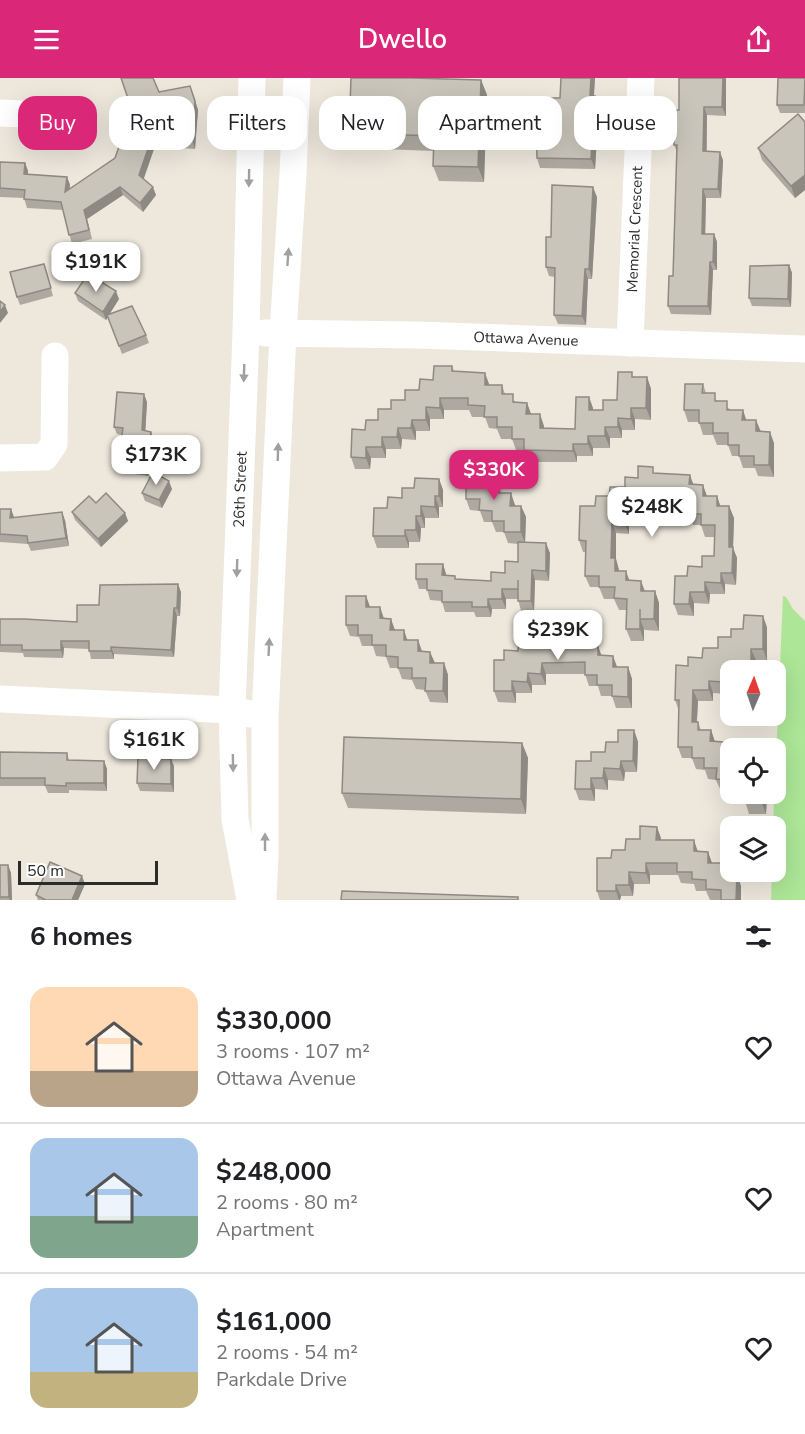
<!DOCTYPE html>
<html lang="en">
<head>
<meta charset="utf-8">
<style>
  :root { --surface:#fff; --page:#f2f2f2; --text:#202124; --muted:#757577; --line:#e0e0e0; --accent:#db2777 }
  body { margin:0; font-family:"Nunito Sans",sans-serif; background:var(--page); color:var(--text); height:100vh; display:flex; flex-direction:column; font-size:22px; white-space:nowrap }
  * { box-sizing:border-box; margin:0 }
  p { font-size:20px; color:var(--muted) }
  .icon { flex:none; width:33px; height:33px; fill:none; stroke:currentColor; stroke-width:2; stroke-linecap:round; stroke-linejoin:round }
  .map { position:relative; height:822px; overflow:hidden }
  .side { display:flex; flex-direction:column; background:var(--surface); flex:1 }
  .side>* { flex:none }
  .banner { position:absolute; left:18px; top:18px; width:770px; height:54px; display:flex; gap:12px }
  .needle { width:39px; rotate:2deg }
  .controls { position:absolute; left:720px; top:582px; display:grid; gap:12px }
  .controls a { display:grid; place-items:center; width:66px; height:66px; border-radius:12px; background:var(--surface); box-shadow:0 6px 24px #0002; font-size:30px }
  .scale { position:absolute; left:18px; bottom:15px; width:140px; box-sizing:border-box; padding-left:6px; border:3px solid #2b2b2b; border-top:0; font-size:16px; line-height:21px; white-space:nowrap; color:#2b2b2b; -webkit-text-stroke:4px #fff; paint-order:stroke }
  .price { position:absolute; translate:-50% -51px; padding:0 14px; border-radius:12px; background:#fff; color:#222; font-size:20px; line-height:39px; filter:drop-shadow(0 2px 3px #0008) }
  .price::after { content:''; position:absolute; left:50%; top:36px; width:18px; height:14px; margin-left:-9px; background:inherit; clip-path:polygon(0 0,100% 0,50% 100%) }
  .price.selected { background:var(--accent); color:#fff }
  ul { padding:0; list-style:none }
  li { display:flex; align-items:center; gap:18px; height:150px; padding:0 30px }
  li+li { border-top:2px solid var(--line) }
  li span { display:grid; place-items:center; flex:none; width:168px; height:120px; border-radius:18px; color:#555 }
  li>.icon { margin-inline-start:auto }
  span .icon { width:72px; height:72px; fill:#fffc; stroke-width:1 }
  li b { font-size:26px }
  h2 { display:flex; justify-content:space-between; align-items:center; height:72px; padding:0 30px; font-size:26px }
  .chip { padding:0 21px; border-radius:18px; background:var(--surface); box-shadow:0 6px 24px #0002; font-size:21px; line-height:54px }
  .chip.selected { background:var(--accent); color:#fff }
  header { display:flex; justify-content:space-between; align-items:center; height:78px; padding:0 30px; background:var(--accent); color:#fff; font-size:27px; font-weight:600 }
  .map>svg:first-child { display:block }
  .green { fill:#ade697 }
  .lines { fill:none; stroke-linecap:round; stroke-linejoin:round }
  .minor { stroke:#fff; stroke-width:27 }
  .wall { fill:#ada9a1 }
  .shaded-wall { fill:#8d8a83 }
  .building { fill:#c9c5bb; stroke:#8d8a83; stroke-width:1.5 }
  .oneway { fill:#a0a0a0 }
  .labels { text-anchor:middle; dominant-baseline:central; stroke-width:4.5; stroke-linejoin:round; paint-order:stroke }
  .street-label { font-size:15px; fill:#2b2b2b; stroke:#fff }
</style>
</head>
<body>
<header><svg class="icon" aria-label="menu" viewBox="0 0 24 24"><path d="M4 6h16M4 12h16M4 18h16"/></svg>Dwello<svg class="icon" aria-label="share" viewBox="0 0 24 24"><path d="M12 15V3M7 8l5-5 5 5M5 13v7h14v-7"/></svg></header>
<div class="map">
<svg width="805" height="822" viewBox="0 0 805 822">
  <rect width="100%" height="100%" fill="#ede7dc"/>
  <!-- green -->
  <path class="green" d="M783 518 786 519 793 531 805 543V822H771L772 794H776V748H773Z"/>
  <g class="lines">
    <!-- minor -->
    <g class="minor">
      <path d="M0 35 68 38"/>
      <path id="s1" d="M265 255 418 257 805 271"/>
      <path id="s2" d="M630 265 641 0"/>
      <path d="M0 380 45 379 54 366 55 278"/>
      <path d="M0 621 232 632 250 636"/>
      <path id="s3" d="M250 822 235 741 232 632 246 254 252 0"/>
      <path d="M263 822 265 777V639L283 255 293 96 297 0"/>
    </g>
  </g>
  <!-- wall -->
  <g class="wall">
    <path d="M561 0H595L594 18H595L599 28 595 91 540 90 537 80 546 41 560 20Z"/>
    <path d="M726 0V38L707 37V73L723 82 721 120H706L705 156H714L717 164V192H713L711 237 671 236 668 228 673 198 677 74 674 67Z"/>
    <path d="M805 0V35H780L777 27Z"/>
    <path d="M481 2 487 17 484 104 439 103 433 88 434 73 354 70 349 55Z"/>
    <path d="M159 14 193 16 198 32 195 71 155 68 143 101 156 117 143 134 123 117 87 141 92 161 72 166 63 132 27 130 24 120 0 119V84L25 85 28 93V96L67 99 70 107 69 111 115 80 132 32Z"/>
    <path d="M805 44V112L795 120 762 82 758 70Z"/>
    <path d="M597 119 592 201H588L586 247 558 246 554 237 555 199 549 198 546 189 551 159Z"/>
    <path d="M44 186 53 218 20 227 17 219Z"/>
    <path d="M789 187 792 195 791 229 752 228 749 220Z"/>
    <path d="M75 215 119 221 109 236 146 257 149 265 122 276 108 239 106 242 78 223Z"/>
    <path d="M452 288 454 293 485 295 489 307H502L505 316 516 324 527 325 531 336 544 348V350L575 351 589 319 593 332H603L617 322 634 299H647L651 311V342L635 341V352H622V360H610V370H593V378H577V384H528L524 372H516L512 361H501L497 351 489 350 485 339H472L469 332H444V341H430V353H416V362L402 361 401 371H386V380H371L370 391H355L351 379 365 352 391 331 419 312Z"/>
    <path d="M703 306 706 315 746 342 774 365V399L758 398 755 390H743L739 378H732L728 367H717L713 357H703L699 344H688L684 332Z"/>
    <path d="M147 324 145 353 151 354 153 361 148 398 121 394 118 386 122 357 117 356 114 349Z"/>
    <path d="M656 395 693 406 707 418H717L720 428H729L734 440 733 470 737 480 736 507 725 506V516H710L709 526 694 525V538L678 537 674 526 687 498 702 489 714 478 715 459H705L701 447H693L689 436 644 435V445L629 444V456L616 455V481L619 493 630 503H641L645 513H655L659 525V553L645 552 644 551V563H631L626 551 627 532H619L614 521H604L599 509H590L585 498 586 474H583L579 462 595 428 638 400Z"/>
    <path d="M439 401 443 412V429H439V440H425V450H421L420 464H409V470H377L373 458 387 430 414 410Z"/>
    <path d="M489 405H497L501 415 515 427V428H521L526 439 525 464 550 475 549 503 535 502 534 533H521L518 521H506V531H492L491 539H476L474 534H445L442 523 430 522 427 511H419L416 501 443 486 446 497 455 498 456 502 491 503 505 495 518 484V466L508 465 504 454H496L492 444H484L480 433 470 432 466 421Z"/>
    <path d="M172 411 162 430 145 423 142 415Z"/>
    <path d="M96 425 125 435 128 443 101 469 75 442 72 434Z"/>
    <path d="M0 431 13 440 65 442 69 468 31 473 28 466 0 464Z"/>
    <path d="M181 514 180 538H177L174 579 114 576V581H91L89 571 64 570 63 580 24 579 23 575 0 574V541L77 544 99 527Z"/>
    <path d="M366 518 370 529H380L384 541 395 552 408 562H418L422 573 430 574 434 585H444L448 597V625L430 624 425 612 416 611 412 602 402 601 398 590H390L386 579 376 578 373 568H362L359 559 350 558 346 547Z"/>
    <path d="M767 549V583L756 582 755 592H730V604H727V616L713 615V623H698L697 644H698L701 652H711L715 664H723L726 674H730V716H767L766 736H749L745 723H733L729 713H721L716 702 708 701 705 692 696 691 692 680H682L678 669 679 633 675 622 688 588 718 570 731 559 743 551Z"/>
    <path d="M555 556 589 567 598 568 601 577 613 578 617 589H628L632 601V630H616L612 618H601L598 608H589L585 596H546V607H532V615H516V625L498 624 494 613 504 582 534 562Z"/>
    <path d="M634 652 638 664 637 694H625L624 703 608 702V712L595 711V723L579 722 575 711 591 683 605 674Z"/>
    <path d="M522 665 528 680 526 736 348 730 342 715Z"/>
    <path d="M0 674 67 675 69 682 104 683 107 691V713L69 712V715H48L45 708H0Z"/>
    <path d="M174 688V714L140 713 137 705Z"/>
    <path d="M661 760V762L698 774H708L712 785 727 796 737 797 741 808V822H710L706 813H696L694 806 681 805 678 797H650V806H634L633 818H621L620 822H600L597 813 611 780 625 772 640 761Z"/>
    <path d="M0 787H8L11 795 12 822H0Z"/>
    <path d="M85 806 78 822H38L36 817Z"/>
  </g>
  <!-- shaded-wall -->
  <g class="shaded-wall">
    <path d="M591 0H595L593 28 590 18Z"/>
    <path d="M723 0H726V38L722 29Z"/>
    <path d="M481 2 487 17 484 104 478 89Z"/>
    <path d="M190 8 198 32 195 71 192 62Z"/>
    <path d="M595 18 599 28 595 91 591 81Z"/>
    <path d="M704 29 707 37 706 81 703 73Z"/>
    <path d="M152 59 155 68 142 106 139 97Z"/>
    <path d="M720 74 723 82 721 120 718 111Z"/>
    <path d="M25 85 28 93 27 105 24 96Z"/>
    <path d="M805 97V112L795 120 791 108Z"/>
    <path d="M67 99 70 107 68 122 65 114Z"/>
    <path d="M120 109 123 117 87 141 92 161 84 132Z"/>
    <path d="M153 109 156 117 143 134 140 125Z"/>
    <path d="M593 109 597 119 592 201 589 191Z"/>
    <path d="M703 111 706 120 705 164 702 156Z"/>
    <path d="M714 156 717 164V192L713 184Z"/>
    <path d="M710 184 713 192 711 237 708 228Z"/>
    <path d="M789 187 792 195 791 229 788 221Z"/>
    <path d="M585 191 588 201 586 247 582 238Z"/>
    <path d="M116 213 119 221 106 242 103 234Z"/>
    <path d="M5 227 8 235 0 245V234Z"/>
    <path d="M485 295 489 306V319L485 307Z"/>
    <path d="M647 299 651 311V342L646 330Z"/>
    <path d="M144 316 147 324 145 360 142 352Z"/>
    <path d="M589 319 593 330V343L589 332Z"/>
    <path d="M440 320 444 332V341L440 330Z"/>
    <path d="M527 325 531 336H526Z"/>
    <path d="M426 329 430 341V353L426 342Z"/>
    <path d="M631 330 635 341V352L631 341Z"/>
    <path d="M743 332 747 344 742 342Z"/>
    <path d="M540 336 544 348V362L540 350Z"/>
    <path d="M618 340 622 352V360L618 349Z"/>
    <path d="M412 342 416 353V362L411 350Z"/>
    <path d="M756 342 761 354 756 353Z"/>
    <path d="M605 349 610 360V370L605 358Z"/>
    <path d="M398 350 402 361 401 371 397 359Z"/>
    <path d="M151 354 153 361 148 398 145 390Z"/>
    <path d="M770 354 774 365V399L769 387Z"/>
    <path d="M588 358 593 370V378L588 366Z"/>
    <path d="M382 359 386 371V380L382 369Z"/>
    <path d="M573 366 577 378V384L573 373Z"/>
    <path d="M366 369 371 380 370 391 366 380Z"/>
    <path d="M484 394 489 405H484Z"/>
    <path d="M690 397 694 408 689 406Z"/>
    <path d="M439 401 443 412V429L439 418Z"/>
    <path d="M169 403 172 411 162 430 159 422Z"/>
    <path d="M497 405 501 416 497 415Z"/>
    <path d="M703 407 707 418H703Z"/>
    <path d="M511 415 515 427V439L510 428Z"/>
    <path d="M435 418 439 429V440L435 429Z"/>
    <path d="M717 418 721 430 717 428Z"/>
    <path d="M640 423 644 435V445L640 433Z"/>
    <path d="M421 428 425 440V450L421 438Z"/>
    <path d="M521 428 526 439 525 466 521 454Z"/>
    <path d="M729 428 734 440 733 470 737 480 736 507 732 495 729 469Z"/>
    <path d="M11 431 14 439 13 448 10 440Z"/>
    <path d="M625 433 629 444V456L624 444Z"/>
    <path d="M62 434 65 442 69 468 66 460Z"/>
    <path d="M125 435 128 443 101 469 98 461Z"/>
    <path d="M416 438 421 450 420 464 416 452Z"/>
    <path d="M612 444 616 455V481L619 492V504L611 480Z"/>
    <path d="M405 452 409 464V470L405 458Z"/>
    <path d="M546 465 550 475 549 503 546 493Z"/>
    <path d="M443 486 446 496V507L442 497Z"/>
    <path d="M532 492 535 502 534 533 531 523Z"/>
    <path d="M626 493 630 504 626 502Z"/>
    <path d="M721 495 725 506V516L721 505Z"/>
    <path d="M641 503 645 515 641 513Z"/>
    <path d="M705 504 710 516 709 526 705 514Z"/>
    <path d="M178 506 181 514 180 538 177 530Z"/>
    <path d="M502 511 506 521V531L502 521Z"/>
    <path d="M655 513 659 525V553L654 541Z"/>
    <path d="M690 514 694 525V538L689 526Z"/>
    <path d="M366 518 370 529H366Z"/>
    <path d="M488 521 492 531 491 539 488 529Z"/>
    <path d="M380 529 384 541 380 540Z"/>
    <path d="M174 530 177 538 174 579 171 572Z"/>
    <path d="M763 538 767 549V583L763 571Z"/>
    <path d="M391 541 395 552H390Z"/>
    <path d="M640 541 644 551V563L640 551Z"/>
    <path d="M404 552 408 564 404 562Z"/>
    <path d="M586 558 590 569 585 567Z"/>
    <path d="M418 562 422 574 418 573Z"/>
    <path d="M61 563 64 570 63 580 61 572Z"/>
    <path d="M598 568 602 579 598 577Z"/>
    <path d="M111 569 114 576V581L111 573Z"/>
    <path d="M751 571 756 582 755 592H754L751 584Z"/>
    <path d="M430 574 435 585H430Z"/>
    <path d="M613 578 617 589H613Z"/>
    <path d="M736 583 739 592H736Z"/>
    <path d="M444 585 448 597V625L443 613Z"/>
    <path d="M542 585 546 596V607L541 596Z"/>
    <path d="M628 589 632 601V630L628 619Z"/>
    <path d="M723 593 727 604V616L723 604Z"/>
    <path d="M528 595 532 607V615L527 604Z"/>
    <path d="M512 603 516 615V625L512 613Z"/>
    <path d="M709 603 713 615V623L709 612Z"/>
    <path d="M693 612 698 623 696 655 692 644Z"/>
    <path d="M634 652 638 664 637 694 633 683Z"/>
    <path d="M711 652 715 664 710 663Z"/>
    <path d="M723 664 727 675 722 673Z"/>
    <path d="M522 665 528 680 526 736 521 721Z"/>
    <path d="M171 681 174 688V714L171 706Z"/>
    <path d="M104 683 107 691V713L104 705Z"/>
    <path d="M621 683 625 694 624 703 620 691Z"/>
    <path d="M604 690 608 702V712L603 700Z"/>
    <path d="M591 700 595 711V723L591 711Z"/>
    <path d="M762 716H767L766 736 762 725Z"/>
    <path d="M657 749 661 760V773L656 762Z"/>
    <path d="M694 762 698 774 694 773Z"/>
    <path d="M708 774 712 785H708Z"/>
    <path d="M646 785 650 797V806L646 795Z"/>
    <path d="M723 785 727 797 723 796Z"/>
    <path d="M8 787 11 795 12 822H10L9 819Z"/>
    <path d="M629 794 634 806 633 818 629 807Z"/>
    <path d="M737 797 741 808V822H736Z"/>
    <path d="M82 798 85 806 78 822H72Z"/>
    <path d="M616 807 621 818 620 822H619L616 813Z"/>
  </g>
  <!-- building -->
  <g class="building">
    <path d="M121 0H153L159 14 190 8 195 23 192 62 152 59 139 97 153 109 140 125 120 109 84 132 89 152 69 157 61 124 24 121 25 112 0 110V84L25 85 24 96 67 99 65 114 115 80 132 32Z"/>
    <path d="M351 0H411L481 2 478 89 433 88 434 58 349 55Z"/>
    <path d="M561 0H591L590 18H595L591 81 537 80 536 40 546 41V20H560Z"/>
    <path d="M679 0H723L722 29H704L703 73 720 74 718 111H703L702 156H714L713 184H710L708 228H668L669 198H673L677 67H674L675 32H679Z"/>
    <path d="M778 0H805L804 27H777Z"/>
    <path d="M798 36 805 44V97L791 108 758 70Z"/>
    <path d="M552 107 593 109 589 191H585L582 238 554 237 555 190 546 189V159H551Z"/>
    <path d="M44 186 51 210 17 219 10 194Z"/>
    <path d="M789 187 788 221 749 220 750 188Z"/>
    <path d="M88 196 116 213 103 234 75 215Z"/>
    <path d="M0 223 5 227 0 234Z"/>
    <path d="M132 228 146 257 119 268 107 237Z"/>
    <path d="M434 288H452V293L485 295V307H502V316H513V324L527 325 526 336H540V350L575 351 576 319H589V332H603V322H617L618 294H632V299H647L646 330H631V341L618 340V349H605V358H588V366H573V373L524 372V361H512V349H497V339H484L485 328 468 327V320H440V330L426 329V342H412L411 350H398L397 359H382V369H366V380L351 379 352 351 365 352 366 342H378V331H391V322H405V312H419L420 301 433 302Z"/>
    <path d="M685 306H703L702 315H715V323H727V332H743L742 342H756V353L770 354 769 387H754V378H739V367H728V355H713V345H699V332H684Z"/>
    <path d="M117 314 144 316 142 352 151 354 145 390 118 386 123 350 114 349Z"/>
    <path d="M638 388 653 389V395L690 397 689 406 703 407V418H717V428H729V469H733L732 495H721V505L705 504V514H690L689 526H674L675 498H687L688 488 702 489V478H714L715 447H701V436H689V425L640 423V433H625L624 444H612L611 480H615V493H626V502L641 503V513H655L654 541H640V531V551H626L627 521 614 520 615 509H599V498H585L586 463 579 462 580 428H595L596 418H609L610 409H625V399L638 400Z"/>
    <path d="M466 393 484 394V405H497V415H511L510 428H521V454H504V443H492V433L479 432 480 421H466Z"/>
    <path d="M153 394 169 403 159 422 142 415Z"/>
    <path d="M415 400 439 401V418H435V429L421 428V438H416V452H405V458H373L374 430H387L388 419 402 420V410H414Z"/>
    <path d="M106 415 125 435 98 461 72 434 89 418 96 425Z"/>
    <path d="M0 431H11L10 440 62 434 66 460 28 465 27 458 0 456Z"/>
    <path d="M518 464 546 465V493L532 492 531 523H518V502V511H502V521H488V529H472V524H442V513L427 512V501H416V486H443L442 497 455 498V501L491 503V494L505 495V483L518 484Z"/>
    <path d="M178 506 177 530H174L171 572 111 569V573H89V563H61V572H22V567H0V541H24L77 544V527H99L100 507Z"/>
    <path d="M346 518H366V529H380V540L391 541 390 552H404V562H418V573L430 574V585H444L443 613H425L426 600H412V590H398V579L386 578V567H372V557H358V547H346Z"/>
    <path d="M744 537 763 538V571H751V584L736 583V592L723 593V604L709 603V612H693L692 644H698V652H711L710 663 723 664 722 673 730 674V712H729V702L716 701 717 690H704V680H692V669H678L679 622H675L676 587 688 588V579L702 580 703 570H718V559H731V551H743Z"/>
    <path d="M534 550H552V556L586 558 585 567 598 568V577L613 578V589H628V619L612 618V607H597V597H585V584L542 585 541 596 528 595 527 604 512 603V613H494V582H504V572L518 573 519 562H534Z"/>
    <path d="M618 652H634L633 683H621L620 691 604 690 603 700H591V711H575L576 683H591V674H605L606 664H618Z"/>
    <path d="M344 659 522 665 521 721 342 715Z"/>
    <path d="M0 674 67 675V682L104 683V705H66V708L45 707V700H0Z"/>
    <path d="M138 680 171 681V706L137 705Z"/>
    <path d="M745 716H762V725L745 724Z"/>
    <path d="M640 748 657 749 656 762H694V773L708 774V785H723V796L737 797 736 822H721V812L706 811V802L692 801V794H677V785H646V795L629 794V807H616V813H597V780H611L612 772H625L626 761H640Z"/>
    <path d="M50 784 82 798 72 822H46L36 817Z"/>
    <path d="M0 787H8L9 819H0Z"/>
    <path d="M342 813 518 819V822H341Z"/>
  </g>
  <!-- one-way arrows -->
  <defs><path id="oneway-solid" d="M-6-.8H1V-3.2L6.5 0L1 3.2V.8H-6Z" transform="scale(1.5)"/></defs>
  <g class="oneway">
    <use href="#oneway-solid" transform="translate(249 100) rotate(91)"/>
    <use href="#oneway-solid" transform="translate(288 179) rotate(-86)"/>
    <use href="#oneway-solid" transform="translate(244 295) rotate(92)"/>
    <use href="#oneway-solid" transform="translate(278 374) rotate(-88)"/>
    <use href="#oneway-solid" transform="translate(237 490) rotate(92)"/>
    <use href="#oneway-solid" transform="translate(269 569) rotate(-87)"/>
    <use href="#oneway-solid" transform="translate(233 685) rotate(89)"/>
    <use href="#oneway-solid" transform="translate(265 764) rotate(-90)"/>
  </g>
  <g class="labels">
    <!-- street labels -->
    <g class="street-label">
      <text stroke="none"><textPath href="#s2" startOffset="114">Memorial Crescent</textPath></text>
      <text stroke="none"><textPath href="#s1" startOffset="261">Ottawa Avenue</textPath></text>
      <text stroke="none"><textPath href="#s3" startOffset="412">26th Street</textPath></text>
    </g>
  </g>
</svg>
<div class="controls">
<a><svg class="needle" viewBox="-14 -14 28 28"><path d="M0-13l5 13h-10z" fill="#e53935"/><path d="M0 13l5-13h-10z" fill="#757577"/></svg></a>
<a><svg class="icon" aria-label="locate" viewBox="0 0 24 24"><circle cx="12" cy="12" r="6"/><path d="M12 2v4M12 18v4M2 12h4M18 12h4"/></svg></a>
<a><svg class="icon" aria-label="layers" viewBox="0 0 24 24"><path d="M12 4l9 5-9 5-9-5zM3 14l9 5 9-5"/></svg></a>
</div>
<div class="scale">50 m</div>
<b class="price" style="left:96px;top:215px">$191K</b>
<b class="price" style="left:156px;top:408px">$173K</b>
<b class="price selected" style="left:494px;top:423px">$330K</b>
<b class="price" style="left:652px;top:460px">$248K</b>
<b class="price" style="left:558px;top:583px">$239K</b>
<b class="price" style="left:154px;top:693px">$161K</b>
<div class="banner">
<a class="chip selected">Buy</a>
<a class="chip">Rent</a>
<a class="chip">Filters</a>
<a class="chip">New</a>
<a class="chip">Apartment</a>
<a class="chip">House</a>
</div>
</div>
<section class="side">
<h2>6 homes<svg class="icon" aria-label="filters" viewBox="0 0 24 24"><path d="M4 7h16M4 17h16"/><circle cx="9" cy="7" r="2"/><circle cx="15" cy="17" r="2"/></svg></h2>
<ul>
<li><span style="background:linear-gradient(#ffd9b3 70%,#b9a48a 0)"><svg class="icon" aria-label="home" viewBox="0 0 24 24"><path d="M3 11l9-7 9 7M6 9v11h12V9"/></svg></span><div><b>$330,000</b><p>3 rooms · 107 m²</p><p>Ottawa Avenue</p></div><svg class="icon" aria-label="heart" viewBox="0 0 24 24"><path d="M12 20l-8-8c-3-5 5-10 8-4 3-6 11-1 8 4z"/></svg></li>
<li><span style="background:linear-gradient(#a9c7e8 65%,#7fa58c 0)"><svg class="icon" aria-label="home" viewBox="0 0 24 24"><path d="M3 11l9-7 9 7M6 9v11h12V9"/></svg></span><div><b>$248,000</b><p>2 rooms · 80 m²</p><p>Apartment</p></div><svg class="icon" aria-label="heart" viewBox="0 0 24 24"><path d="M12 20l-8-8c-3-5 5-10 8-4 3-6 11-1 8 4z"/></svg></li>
<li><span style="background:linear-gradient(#a9c7e8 70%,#c2b280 0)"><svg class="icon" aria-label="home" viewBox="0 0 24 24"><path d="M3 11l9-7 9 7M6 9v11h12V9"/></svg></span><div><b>$161,000</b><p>2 rooms · 54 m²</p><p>Parkdale Drive</p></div><svg class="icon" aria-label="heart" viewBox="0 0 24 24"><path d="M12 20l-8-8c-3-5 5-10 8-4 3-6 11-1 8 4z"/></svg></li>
</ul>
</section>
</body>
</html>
